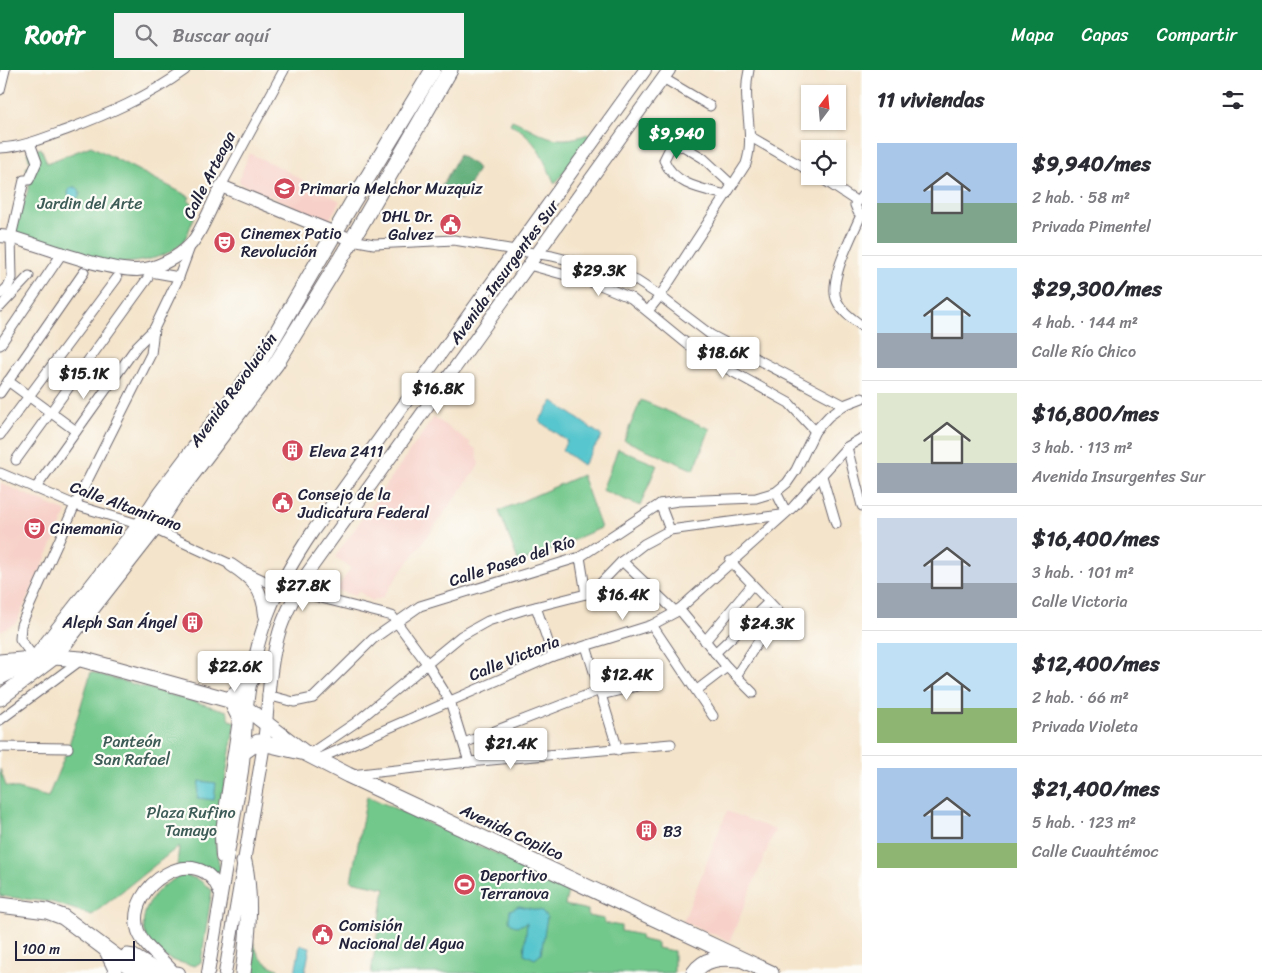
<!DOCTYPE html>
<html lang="es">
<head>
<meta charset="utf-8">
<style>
  :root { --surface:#fff; --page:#f2f2f3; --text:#2b2b33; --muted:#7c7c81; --line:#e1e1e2; --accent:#0b8043 }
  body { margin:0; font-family:Sriracha,sans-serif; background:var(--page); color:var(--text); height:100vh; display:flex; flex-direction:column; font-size:19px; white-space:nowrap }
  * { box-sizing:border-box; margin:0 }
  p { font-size:16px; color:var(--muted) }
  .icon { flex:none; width:28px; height:28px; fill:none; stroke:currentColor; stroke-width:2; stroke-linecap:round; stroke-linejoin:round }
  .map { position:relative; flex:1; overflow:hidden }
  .side { display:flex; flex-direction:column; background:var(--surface); width:400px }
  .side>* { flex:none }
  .needle { width:32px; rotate:16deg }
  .controls { position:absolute; left:801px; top:15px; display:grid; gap:10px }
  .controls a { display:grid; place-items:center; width:45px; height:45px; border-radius:0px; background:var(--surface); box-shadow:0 1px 4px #0004; font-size:25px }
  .scale { position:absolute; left:15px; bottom:12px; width:120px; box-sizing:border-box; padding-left:5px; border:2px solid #22223b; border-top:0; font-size:14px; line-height:18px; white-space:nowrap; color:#22223b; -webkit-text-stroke:4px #fdfcf7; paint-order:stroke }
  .price { position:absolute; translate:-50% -42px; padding:0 11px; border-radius:5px; background:#fff; color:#222; font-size:16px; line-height:32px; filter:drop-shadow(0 1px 2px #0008) }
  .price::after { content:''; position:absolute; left:50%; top:30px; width:15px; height:11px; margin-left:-8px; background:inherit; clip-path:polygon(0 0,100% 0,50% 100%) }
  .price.active { background:var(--accent); color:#fff }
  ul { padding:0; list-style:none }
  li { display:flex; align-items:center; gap:15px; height:125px; padding:0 15px }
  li+li { border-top:1px solid var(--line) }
  li span { display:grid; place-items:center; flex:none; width:140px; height:100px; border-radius:0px; color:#555 }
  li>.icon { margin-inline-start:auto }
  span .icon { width:60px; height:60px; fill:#fffc; stroke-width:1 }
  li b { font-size:21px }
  h2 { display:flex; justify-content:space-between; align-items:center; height:60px; padding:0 15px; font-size:21px }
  header { display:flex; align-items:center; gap:30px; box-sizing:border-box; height:70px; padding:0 25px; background:var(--accent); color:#fff }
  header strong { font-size:24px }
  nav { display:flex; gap:28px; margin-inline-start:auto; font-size:18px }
  .search { width:350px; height:45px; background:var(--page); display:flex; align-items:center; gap:12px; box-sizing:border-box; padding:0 18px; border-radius:0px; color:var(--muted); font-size:19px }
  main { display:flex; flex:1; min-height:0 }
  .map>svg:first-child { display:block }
  .built { fill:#f7d1c9 }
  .green { fill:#72c78b; stroke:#4a7463 }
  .forest { fill:#5dac77; stroke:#406759 }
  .water { fill:#59c6ce; stroke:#3e7484 }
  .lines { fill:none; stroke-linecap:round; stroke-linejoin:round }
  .street-casing { stroke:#6c666d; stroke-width:11 }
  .secondary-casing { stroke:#6c666d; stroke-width:14 }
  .primary-casing { stroke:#6c666d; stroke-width:17 }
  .street { stroke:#fff; stroke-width:9 }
  .secondary { stroke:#fff; stroke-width:12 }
  .primary { stroke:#fff; stroke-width:15 }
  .labels { text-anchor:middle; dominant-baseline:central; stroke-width:4.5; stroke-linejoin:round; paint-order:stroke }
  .street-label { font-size:16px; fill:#22223b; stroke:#fdfcf7 }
  .poi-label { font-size:16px; fill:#22223b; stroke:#fdfcf7; text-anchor:start }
  .park-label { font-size:16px; fill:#3e5c57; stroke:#fdfcf7 }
</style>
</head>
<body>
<header>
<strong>Roofr</strong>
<div class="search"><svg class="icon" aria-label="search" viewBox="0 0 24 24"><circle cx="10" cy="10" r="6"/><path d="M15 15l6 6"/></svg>Buscar aquí</div>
<nav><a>Mapa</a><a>Capas</a><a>Compartir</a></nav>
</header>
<main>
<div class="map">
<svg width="862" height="903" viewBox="0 0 862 903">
  <rect width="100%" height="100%" fill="#fdfcf7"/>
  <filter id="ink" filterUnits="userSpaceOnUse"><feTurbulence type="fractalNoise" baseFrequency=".02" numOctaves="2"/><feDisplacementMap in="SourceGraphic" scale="10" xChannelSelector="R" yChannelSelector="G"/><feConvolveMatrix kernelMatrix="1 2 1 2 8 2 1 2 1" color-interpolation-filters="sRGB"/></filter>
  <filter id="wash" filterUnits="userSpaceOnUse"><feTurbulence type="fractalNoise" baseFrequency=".0096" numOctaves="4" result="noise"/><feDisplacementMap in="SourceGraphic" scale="20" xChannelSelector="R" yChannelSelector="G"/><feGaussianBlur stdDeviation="1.12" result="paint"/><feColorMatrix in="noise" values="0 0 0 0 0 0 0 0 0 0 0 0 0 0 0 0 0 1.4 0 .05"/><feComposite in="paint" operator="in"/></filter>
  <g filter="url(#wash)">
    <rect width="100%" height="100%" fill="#f4e4cb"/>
    <!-- built -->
    <g class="built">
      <path d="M249 83 281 98 340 131 329 151 241 114 239 110Z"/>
      <path d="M434 347 471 373 469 375 476 379 479 395 382 528 372 531 358 521 355 526 336 520 351 498 335 487Z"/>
      <path d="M0 413 67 442 16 553 0 561Z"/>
      <path d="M727 741 775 760 730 871 683 852Z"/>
    </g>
    <!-- green -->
    <g class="green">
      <path d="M512 50C543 63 552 77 588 64L591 67 555 114C544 91 535 65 510 54Z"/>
      <path d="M91 76 190 127 188 131 198 136C194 147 190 159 185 169 173 188 134 194 113 193L14 164 31 110 26 97 31 94 27 83 41 78 47 93Z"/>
      <path d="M641 330 710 359 694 400 624 370Z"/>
      <path d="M618 379 657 395 640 436 602 420Z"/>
      <path d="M582 405 601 458 519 493 499 441Z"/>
      <path d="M91 602 227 641 230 650 235 652 215 771 220 800 218 807 213 801 177 796 179 776 92 845 51 832 0 826V699L6 716 48 727 68 678Z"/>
      <path d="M367 726 569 816 565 835 588 840V846L604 849V853L621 856V861L641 865 640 869 657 873V878L674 881V903H371L385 818 351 811Z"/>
      <path d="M184 805 198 809 212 820 201 892 195 896C184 893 172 892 162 885 126 859 148 817 184 805Z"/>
      <path d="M254 872C257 887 264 894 278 899L277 903H256L251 894Z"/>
    </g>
    <!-- forest -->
    <path class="forest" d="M459 85 475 95 478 99 461 130 441 118Z"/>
    <!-- water -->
    <g class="water">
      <circle cx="74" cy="123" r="6"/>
      <path d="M553 331 602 366 583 395 562 380 567 371 539 351Z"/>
      <path d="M199 711 216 713 214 730 197 728Z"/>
      <path d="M519 836 542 841 547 847 541 884 535 889 524 884 527 852C521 856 513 859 509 850L510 840Z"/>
      <path d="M300 875 310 877 305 903H295Z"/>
    </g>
  </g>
  <g filter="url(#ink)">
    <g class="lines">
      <defs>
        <g id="street">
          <path d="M663 8 710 36"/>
          <path d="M0 20 5 0"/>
          <path d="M751 67 810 101"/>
          <path d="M0 78C23 77 44 68 66 60 108 44 148 27 185 0"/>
          <path d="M818 106 856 131"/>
          <path d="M221 116 284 0"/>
          <path d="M726 125C702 119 674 115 664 90L670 78 683 76 703 88 732 115"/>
          <path d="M862 126 855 135 858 142 862 145"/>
          <path d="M861 145C853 164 827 212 837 231 842 242 853 249 862 256"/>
          <path d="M352 170 374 174 454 170 552 186 612 201 637 211 660 226 711 265 844 335"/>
          <path d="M529 195 598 214 631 228 697 282 789 333 815 361"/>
          <path d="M145 201 179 207"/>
          <path d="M0 224 7 218 12 208 11 167 24 110H29L37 92 30 73"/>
          <path d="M0 237 29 206"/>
          <path d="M648 241 660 226 746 94C756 63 741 32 749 0"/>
          <path d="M0 275 63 182"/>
          <path d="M8 311 76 361"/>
          <path d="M0 323 84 202"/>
          <path d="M0 365 117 208"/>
          <path d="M847 377 862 436"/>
          <path d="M16 390 148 208"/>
          <path d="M0 403 75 435 154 459 234 496"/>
          <path d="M822 406 836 454"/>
          <path d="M35 419 137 276 154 259"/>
          <path d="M776 422 786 442"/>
          <path d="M660 434 670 460"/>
          <path d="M580 487 586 524"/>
          <path d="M622 491 676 542"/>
          <path d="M730 491 778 541 785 553"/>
          <path d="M246 502 278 517 392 546 426 592 450 631 469 692"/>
          <path d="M536 537 553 586"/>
          <path d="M679 539 727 597 753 623"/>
          <path d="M652 555 713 646"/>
          <path d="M705 571 752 515"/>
          <path d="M586 576 618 680"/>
          <path d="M715 583 769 532"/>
          <path d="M35 589 20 569 21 555 75 435 151 284 154 259 179 207 190 177"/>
          <path d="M736 606 778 541"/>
          <path d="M697 620 727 597"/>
          <path d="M267 625 294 632 313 628 373 569 420 536 580 487 660 434 678 431 756 428 776 422 787 413 796 400 815 361 829 346 844 335 862 328"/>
          <path d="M601 625 646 614"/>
          <path d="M0 650 81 590"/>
          <path d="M464 673 600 620"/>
          <path d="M0 677 68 678"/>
          <path d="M308 685 355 653 461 566 488 551 523 540 586 524 598 516 622 491 644 474 670 460 781 445"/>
          <path d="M318 689 553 586 652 555 676 542 793 437 847 377 862 368"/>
          <path d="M351 705 469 692 671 674"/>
        </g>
        <g id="secondary">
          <path d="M0 166 11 167C45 177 103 200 137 200 156 199 178 188 191 174 201 163 214 131 221 116L352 170"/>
          <path d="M231 495C251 508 263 519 265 545"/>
          <path d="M222 787 221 767 239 650 229 630"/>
          <path d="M105 880 116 903"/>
          <path d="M179 903 173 902C162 888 144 878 138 861 123 816 200 767 220 823"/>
          <path d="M208 903C219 836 231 768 242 701 245 679 245 658 247 636 255 565 273 520 313 461L645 0"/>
          <path d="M225 903C237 831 250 759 262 686 269 645 267 603 279 563 285 542 297 523 306 505L669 0"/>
        </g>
        <g id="primary">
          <path d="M0 592 54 587 81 589 229 630 247 639 305 683 348 705 771 903"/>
          <path d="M0 607 35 589 140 455 160 424 259 293 352 133 433 0"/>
          <path d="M0 628 54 587 154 459 174 428 276 294 352 170 450 0"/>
          <path d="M229 630 251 610"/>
          <path d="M245 681 258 672 301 682"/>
          <path d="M0 835 47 841 63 847 138 903"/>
          <path d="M127 886 133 887 159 903"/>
          <path d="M243 903C248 868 252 827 244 792"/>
          <path d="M694 903C704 888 721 887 738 889"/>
        </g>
      </defs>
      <!-- street casing -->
      <use href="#street" class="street-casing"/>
      <!-- secondary casing -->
      <use href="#secondary" class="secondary-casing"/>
      <!-- primary casing -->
      <use href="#primary" class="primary-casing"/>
      <!-- street -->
      <use href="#street" class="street"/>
      <!-- secondary -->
      <use href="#secondary" class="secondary"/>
      <!-- primary -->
      <use href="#primary" class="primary"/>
    </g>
  </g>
  <!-- icons -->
  <defs>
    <symbol id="school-disc" viewBox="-11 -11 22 22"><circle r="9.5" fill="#d1495b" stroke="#fdfcf7"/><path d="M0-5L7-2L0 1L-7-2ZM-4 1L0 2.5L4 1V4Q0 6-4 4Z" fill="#fff"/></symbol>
    <symbol id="civic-disc" viewBox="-11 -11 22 22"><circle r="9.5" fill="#d1495b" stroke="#fdfcf7"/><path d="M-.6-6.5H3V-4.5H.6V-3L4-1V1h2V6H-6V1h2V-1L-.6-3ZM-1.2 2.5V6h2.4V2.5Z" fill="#fff"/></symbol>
    <symbol id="theatre-disc" viewBox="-11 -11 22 22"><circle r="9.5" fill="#d1495b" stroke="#fdfcf7"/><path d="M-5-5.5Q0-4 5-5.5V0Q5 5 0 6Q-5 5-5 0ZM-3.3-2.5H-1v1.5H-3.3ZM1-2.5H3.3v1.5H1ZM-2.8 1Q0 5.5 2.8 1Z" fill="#fff"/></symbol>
    <symbol id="building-disc" viewBox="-11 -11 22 22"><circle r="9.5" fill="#d1495b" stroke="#fdfcf7"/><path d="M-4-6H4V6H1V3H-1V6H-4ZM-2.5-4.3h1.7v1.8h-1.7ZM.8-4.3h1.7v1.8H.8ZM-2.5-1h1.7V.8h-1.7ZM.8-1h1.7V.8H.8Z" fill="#fff"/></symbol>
    <symbol id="stadium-disc" viewBox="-11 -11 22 22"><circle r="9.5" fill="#d1495b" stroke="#fdfcf7"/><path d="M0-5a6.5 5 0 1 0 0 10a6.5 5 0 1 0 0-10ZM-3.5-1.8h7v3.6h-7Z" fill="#fff"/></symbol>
  </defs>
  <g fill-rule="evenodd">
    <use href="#school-disc" x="272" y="106" width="25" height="25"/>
    <use href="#civic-disc" x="438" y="142" width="25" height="25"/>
    <use href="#theatre-disc" x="212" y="160" width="25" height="25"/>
    <use href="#building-disc" x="280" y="368" width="25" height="25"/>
    <use href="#civic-disc" x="270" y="420" width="25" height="25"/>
    <use href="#theatre-disc" x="22" y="446" width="25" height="25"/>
    <use href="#building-disc" x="180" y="540" width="25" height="25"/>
    <use href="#building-disc" x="634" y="748" width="25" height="25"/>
    <use href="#stadium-disc" x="452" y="802" width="25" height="25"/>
    <use href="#civic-disc" x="310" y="852" width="25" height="25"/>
  </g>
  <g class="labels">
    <!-- street labels -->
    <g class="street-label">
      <text transform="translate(209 105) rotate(-63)">Calle Arteaga</text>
      <text transform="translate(504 202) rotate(-54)">Avenida Insurgentes Sur</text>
      <text transform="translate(233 320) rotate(-54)">Avenida Revolución</text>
      <text transform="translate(126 436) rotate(20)">Calle Altamirano</text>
      <text transform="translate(512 491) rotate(-18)">Calle Paseo del Río</text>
      <text transform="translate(514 588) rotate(-22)">Calle Victoria</text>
      <text transform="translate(512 762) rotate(25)">Avenida Copilco</text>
    </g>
    <!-- poi labels -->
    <g class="poi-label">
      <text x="300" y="118">Primaria Melchor Muzquiz</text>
      <text x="434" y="146" text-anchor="end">DHL Dr.<tspan x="434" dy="18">Galvez</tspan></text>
      <text x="241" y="163">Cinemex Patio<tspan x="241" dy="18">Revolución</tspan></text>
      <text x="309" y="381">Eleva 2411</text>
      <text x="298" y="424">Consejo de la<tspan x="298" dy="18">Judicatura Federal</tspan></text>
      <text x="50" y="458">Cinemania</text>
      <text x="177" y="552" text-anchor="end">Aleph San Ángel</text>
      <text x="663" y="761">B3</text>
      <text x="480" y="805">Deportivo<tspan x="480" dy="18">Terranova</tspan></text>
      <text x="339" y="855">Comisión<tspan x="339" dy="18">Nacional del Agua</tspan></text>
    </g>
    <!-- park labels -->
    <g class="park-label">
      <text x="90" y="133">Jardin del Arte</text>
      <text x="132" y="671">Panteón<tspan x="132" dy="18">San Rafael</tspan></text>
      <text x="191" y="742">Plaza Rufino<tspan x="191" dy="18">Tamayo</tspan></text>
    </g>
  </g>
</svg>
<div class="controls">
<a><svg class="needle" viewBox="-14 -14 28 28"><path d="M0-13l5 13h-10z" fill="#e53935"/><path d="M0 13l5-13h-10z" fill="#7c7c81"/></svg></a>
<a><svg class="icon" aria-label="locate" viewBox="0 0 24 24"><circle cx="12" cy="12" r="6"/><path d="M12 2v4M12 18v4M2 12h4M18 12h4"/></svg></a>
</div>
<div class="scale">100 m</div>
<b class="price active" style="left:677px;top:90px">$9,940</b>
<b class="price" style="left:599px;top:227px">$29.3K</b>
<b class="price" style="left:723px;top:309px">$18.6K</b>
<b class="price" style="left:84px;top:330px">$15.1K</b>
<b class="price" style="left:438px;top:345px">$16.8K</b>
<b class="price" style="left:303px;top:542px">$27.8K</b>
<b class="price" style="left:623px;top:551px">$16.4K</b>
<b class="price" style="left:767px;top:580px">$24.3K</b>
<b class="price" style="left:235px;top:623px">$22.6K</b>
<b class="price" style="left:627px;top:631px">$12.4K</b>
<b class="price" style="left:511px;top:700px">$21.4K</b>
</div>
<section class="side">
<h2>11 viviendas<svg class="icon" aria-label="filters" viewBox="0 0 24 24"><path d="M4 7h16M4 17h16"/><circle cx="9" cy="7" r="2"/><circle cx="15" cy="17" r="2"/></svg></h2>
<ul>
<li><span style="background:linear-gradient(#a9c7e8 60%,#7fa58c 0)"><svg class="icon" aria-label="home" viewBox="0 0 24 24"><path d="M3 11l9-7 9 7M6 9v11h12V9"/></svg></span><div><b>$9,940/mes</b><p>2 hab. · 58 m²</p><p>Privada Pimentel</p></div></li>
<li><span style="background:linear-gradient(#bfe0f5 65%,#9aa5b1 0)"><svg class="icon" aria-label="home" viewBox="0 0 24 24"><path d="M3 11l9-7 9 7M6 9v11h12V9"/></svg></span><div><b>$29,300/mes</b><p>4 hab. · 144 m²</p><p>Calle Río Chico</p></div></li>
<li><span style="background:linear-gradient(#dfe7d0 70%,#9aa5b1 0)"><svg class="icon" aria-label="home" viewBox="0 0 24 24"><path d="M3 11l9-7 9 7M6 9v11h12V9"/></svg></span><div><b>$16,800/mes</b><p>3 hab. · 113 m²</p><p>Avenida Insurgentes Sur</p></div></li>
<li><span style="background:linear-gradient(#c9d6e8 65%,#9aa5b1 0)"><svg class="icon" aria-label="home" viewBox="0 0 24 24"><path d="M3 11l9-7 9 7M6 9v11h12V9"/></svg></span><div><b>$16,400/mes</b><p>3 hab. · 101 m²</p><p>Calle Victoria</p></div></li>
<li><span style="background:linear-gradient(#bfe0f5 65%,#8fb573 0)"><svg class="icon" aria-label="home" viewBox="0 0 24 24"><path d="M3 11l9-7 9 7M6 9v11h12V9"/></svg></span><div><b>$12,400/mes</b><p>2 hab. · 66 m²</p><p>Privada Violeta</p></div></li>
<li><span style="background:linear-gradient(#a9c7e8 75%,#8fb573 0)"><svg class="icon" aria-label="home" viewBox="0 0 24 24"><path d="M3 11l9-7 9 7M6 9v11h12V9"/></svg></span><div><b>$21,400/mes</b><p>5 hab. · 123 m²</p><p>Calle Cuauhtémoc</p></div></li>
</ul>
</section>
</main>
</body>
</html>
